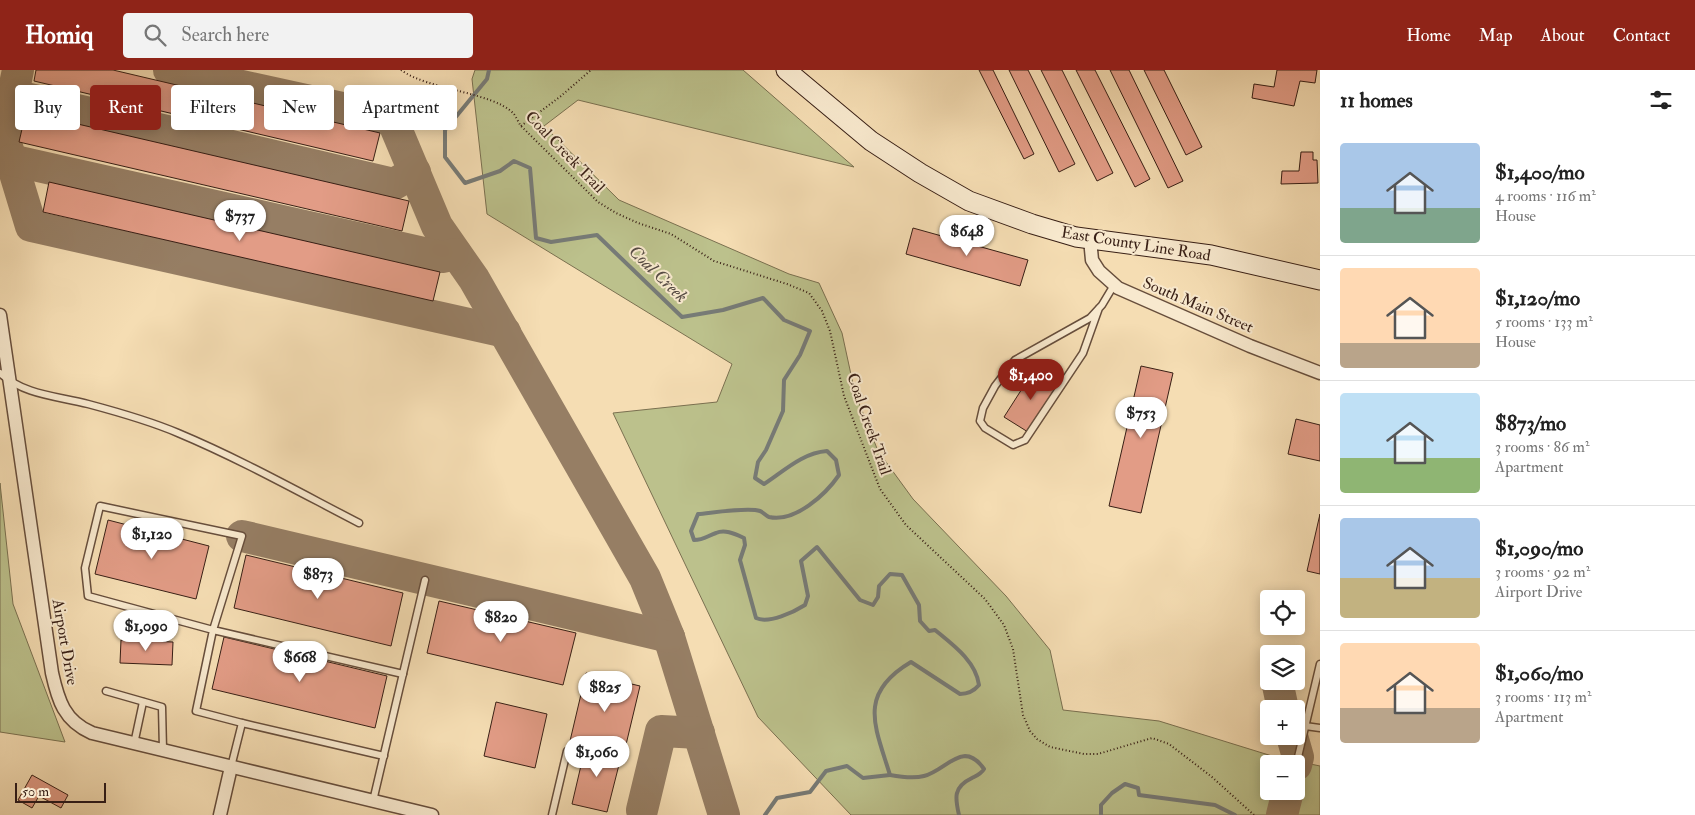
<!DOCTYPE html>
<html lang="en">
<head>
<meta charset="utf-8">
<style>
  :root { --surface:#fff; --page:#f2f2f2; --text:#222; --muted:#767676; --line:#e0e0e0; --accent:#8f2418 }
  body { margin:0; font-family:"IM FELL Double Pica",serif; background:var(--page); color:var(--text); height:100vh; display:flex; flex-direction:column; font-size:19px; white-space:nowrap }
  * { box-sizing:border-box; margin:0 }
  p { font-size:16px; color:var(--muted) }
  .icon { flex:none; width:28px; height:28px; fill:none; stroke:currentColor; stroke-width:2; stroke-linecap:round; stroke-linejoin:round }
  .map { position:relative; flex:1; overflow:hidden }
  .details { display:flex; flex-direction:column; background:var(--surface); width:375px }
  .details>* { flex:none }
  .top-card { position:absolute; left:15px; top:15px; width:475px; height:45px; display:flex; gap:10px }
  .buttons { position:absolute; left:1260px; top:520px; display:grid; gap:10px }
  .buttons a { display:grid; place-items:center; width:45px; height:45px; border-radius:5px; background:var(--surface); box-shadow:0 2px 12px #0003; font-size:25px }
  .scale { position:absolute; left:15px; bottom:12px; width:91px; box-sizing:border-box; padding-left:5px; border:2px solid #381f15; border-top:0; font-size:14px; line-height:18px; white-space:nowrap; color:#381f15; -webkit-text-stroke:4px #f8e9ce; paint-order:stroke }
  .price { position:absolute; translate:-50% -42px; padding:0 11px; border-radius:18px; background:#fff; color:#222; font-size:16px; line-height:32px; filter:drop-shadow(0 1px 2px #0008) }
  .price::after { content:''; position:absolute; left:50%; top:30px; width:15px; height:11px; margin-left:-8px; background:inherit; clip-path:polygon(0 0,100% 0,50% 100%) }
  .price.on { background:var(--accent); color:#fff }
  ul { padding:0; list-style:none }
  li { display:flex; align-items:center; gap:15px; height:125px; padding:0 20px }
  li+li { border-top:1px solid var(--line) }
  li span { display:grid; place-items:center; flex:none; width:140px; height:100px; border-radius:5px; color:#555 }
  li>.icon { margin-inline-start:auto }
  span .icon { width:60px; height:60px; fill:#fffc; stroke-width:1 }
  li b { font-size:21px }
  h2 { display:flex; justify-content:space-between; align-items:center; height:60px; padding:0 20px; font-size:21px }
  .tag { padding:0 18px; border-radius:5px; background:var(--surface); box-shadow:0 2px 12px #0003; font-size:18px; line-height:45px }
  .tag.on { background:var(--accent); color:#fff }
  header { display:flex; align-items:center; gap:30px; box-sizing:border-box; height:70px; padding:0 25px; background:var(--accent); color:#fff }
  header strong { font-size:24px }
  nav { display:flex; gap:28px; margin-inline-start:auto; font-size:18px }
  .search { width:350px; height:45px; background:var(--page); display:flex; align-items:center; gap:12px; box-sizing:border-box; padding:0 18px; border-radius:5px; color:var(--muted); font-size:19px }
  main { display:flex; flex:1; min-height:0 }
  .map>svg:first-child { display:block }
  .green { fill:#bcc18c; stroke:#7a7050; fill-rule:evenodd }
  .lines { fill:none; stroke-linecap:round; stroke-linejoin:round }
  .stream { stroke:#777b77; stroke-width:4 }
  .taxiway { stroke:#967e64; stroke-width:32 }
  .building { fill:#e29c86; stroke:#381f15 }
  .lane-casing { stroke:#674e3c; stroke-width:9 }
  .street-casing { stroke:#674e3c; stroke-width:15 }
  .secondary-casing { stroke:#381f15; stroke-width:21 }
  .path { stroke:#381f15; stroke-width:2; stroke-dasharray:1 2.5; stroke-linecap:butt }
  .lane { stroke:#f8e9ce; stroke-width:6 }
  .street { stroke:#f8e9ce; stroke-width:12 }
  .secondary { stroke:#f8e9ce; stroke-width:19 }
  .labels { text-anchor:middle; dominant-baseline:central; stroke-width:4; stroke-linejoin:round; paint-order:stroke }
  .street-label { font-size:16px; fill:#381f15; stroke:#f8e9ce }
  .water-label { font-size:18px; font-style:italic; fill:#584d46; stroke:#f8e9ce }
</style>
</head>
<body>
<header>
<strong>Homiq</strong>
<div class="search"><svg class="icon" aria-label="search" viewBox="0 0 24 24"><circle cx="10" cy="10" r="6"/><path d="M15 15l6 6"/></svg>Search here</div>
<nav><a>Home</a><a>Map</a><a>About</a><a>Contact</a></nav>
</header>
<main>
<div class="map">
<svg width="1320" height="745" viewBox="0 0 1320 745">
  <rect width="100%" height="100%" fill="#f5ddb3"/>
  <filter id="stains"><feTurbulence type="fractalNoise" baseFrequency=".004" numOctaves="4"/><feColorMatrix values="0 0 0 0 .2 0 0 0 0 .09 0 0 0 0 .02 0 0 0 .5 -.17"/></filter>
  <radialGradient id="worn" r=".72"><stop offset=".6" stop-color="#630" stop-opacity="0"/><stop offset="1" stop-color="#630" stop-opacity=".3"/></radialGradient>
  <!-- green -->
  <g class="green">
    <path d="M475 0H743L854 97 578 30 544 56 619 130 789 204 819 213 842 263 855 323 878 381 913 429 1006 526 1050 580 1063 640 1159 651 1272 686 1320 696V745H851L758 647 613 343 717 332 732 294 487 144 472 9ZM1269 694H1296V721H1269Z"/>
    <path d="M0 413 13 534 65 672 0 662Z"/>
  </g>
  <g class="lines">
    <!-- stream -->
    <g class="stream">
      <path d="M489 0 487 9 445 60V87L465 113 500 101 514 91 530 98 536 168 551 172 597 165 682 247 723 240 763 228 784 250 810 261 800 285 784 310 783 341 766 380 758 392 755 408 764 414C784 401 802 383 827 381L836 390 839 405C826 424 795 453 769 447 766 446 763 442 760 441 748 437 711 443 698 444L691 461 694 470C704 470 707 466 716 463 725 459 735 464 744 468L745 475 740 490 756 548C769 554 794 542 805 535L808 526 801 491 817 477 860 530 873 535 878 527 879 516 890 504 902 505 919 535 920 551 929 561 935 560C952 574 976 591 979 615 974 621 968 624 960 624L911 592C857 624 875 656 890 705 901 707 913 709 924 706 947 700 963 669 984 699 981 704 978 705 972 708 953 717 955 728 959 745"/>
      <path d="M765 745 777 728 810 722 826 701 847 696 863 708 890 705"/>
      <path d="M1101 745V735L1112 723 1125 714 1138 718 1139 725 1215 735 1235 745"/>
    </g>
    <!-- taxiway -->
    <g class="taxiway">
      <path d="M18 0 4 67 31 156 505 262"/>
      <path d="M169 0 392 49 437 156 474 209 645 508 669 567 724 745"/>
      <path d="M13 25 394 114 415 102"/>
      <path d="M11 90 442 187 456 184"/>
      <path d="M242 466 669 567"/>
      <path d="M1277 611 1283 639"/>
      <path d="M1292 666 1298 687 1296 695"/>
      <path d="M642 740 661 661 699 663"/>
      <path d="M1282 745 1288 721"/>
    </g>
  </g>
  <!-- building -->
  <g class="building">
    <path d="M36 0H113L380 63 373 91 34 11Z"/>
    <path d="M979 0H993L1034 84 1024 89Z"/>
    <path d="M1009 0H1028L1075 94 1059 102Z"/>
    <path d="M1041 0H1062L1113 103 1097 111Z"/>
    <path d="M1076 0H1095L1150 109 1135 117Z"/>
    <path d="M1110 0H1129L1183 111 1168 118Z"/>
    <path d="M1144 0H1164L1202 77 1186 85Z"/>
    <path d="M1277 0H1317L1315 13 1300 11 1294 36 1252 28 1254 14 1274 17Z"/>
    <path d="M26 42 409 131 402 161 19 72Z"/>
    <path d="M1301 82H1313V90H1317L1318 113 1281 114 1282 101H1299Z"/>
    <path d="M49 112 440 202 433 231 43 142Z"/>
    <path d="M913 158 1028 190 1020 216 906 184Z"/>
    <path d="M1141 296 1173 303 1141 443 1109 436Z"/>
    <path d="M1034 300 1058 315 1028 362 1004 347Z"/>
    <path d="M1296 349 1320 355V391L1288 384Z"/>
    <path d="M1320 444V504L1307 501Z"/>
    <path d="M108 450 209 476 196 529 95 504Z"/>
    <path d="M246 485 403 523 391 576 234 538Z"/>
    <path d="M439 531 576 563 563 615 427 583Z"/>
    <path d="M224 567 387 606 375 658 212 619Z"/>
    <path d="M121 570 173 572 172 595 120 593Z"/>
    <path d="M586 603 640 616 624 683 570 671Z"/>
    <path d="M496 632 547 644 535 698 484 686Z"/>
    <path d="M586 674 622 683 607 742 572 734Z"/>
    <path d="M32 705 68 725 61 738 39 726 32 738 18 730Z"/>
  </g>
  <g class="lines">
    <defs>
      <g id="lane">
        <path d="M1099 238 1083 283 1025 370 1013 375 985 358 980 351 983 338 995 316 1015 290 1090 248 1102 235 1114 215"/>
        <path d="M0 303C24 325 57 326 88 334 118 342 150 351 178 363 240 389 299 422 359 453"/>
        <path d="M106 621 162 637 163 680"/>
        <path d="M242 653 384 686"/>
        <path d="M1305 656 1320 658"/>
        <path d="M134 674 143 632"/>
        <path d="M1298 687 1320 594"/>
        <path d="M231 697 242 653 196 641 213 560 88 526 85 498 100 436 242 466 213 560 403 604"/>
        <path d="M373 731 425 510"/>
        <path d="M552 745 567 681"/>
      </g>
      <g id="street">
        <path d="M1090 169 1092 190 1099 201 1118 218 1250 276 1320 303"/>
        <path d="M0 245 52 603C58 630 64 651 92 663L432 745"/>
        <path d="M220 745 231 697"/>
      </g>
      <path id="secondary" d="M786 0 871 71 920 103 969 131 1032 154 1076 167 1211 185 1320 210"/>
    </defs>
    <!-- lane casing -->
    <use href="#lane" class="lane-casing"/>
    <!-- street casing -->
    <use href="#street" class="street-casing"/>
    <!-- secondary casing -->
    <use href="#secondary" class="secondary-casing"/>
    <!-- path -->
    <g class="path">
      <path d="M401 0C428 20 492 22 513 43 516 46 518 52 521 56L598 132 616 143 638 153 671 164 714 191 787 214 809 223 822 241 830 261 844 326 880 419 906 455 985 529 1004 555 1013 579 1023 645 1030 661 1037 669 1050 677 1084 684H1098L1152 668 1169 674 1212 707 1254 745"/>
      <path d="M521 56 561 26 591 0"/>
    </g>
    <!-- lane -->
    <use href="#lane" class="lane"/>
    <!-- street -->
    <use href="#street" class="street"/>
    <!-- secondary -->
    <use href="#secondary" class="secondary"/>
  </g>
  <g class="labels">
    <!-- street labels -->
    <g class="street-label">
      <text transform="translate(565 82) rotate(46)">Coal Creek Trail</text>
      <text transform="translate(1136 174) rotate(9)">East County Line Road</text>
      <text transform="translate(1198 235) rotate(23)">South Main Street</text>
      <text transform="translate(869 354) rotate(71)">Coal Creek Trail</text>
      <text transform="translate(65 572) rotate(80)">Airport Drive</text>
    </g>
    <!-- water labels -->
    <g class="water-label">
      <text transform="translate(658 204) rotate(44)">Coal Creek</text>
    </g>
  </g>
  <rect width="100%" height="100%" filter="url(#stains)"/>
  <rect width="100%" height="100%" fill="url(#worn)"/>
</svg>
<div class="buttons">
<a><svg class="icon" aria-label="locate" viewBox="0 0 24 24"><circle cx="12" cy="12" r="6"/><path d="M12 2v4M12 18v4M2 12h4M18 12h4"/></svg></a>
<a><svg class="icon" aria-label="layers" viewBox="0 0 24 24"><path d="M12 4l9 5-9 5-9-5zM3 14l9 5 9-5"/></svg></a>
<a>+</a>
<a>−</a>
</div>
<div class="scale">50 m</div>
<b class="price" style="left:240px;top:172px">$737</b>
<b class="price" style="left:967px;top:187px">$648</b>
<b class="price on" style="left:1031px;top:331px">$1,400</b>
<b class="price" style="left:1141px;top:369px">$753</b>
<b class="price" style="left:152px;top:490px">$1,120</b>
<b class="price" style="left:318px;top:530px">$873</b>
<b class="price" style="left:501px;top:573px">$820</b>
<b class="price" style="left:146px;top:582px">$1,090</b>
<b class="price" style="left:300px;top:613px">$668</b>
<b class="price" style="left:605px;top:643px">$825</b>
<b class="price" style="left:597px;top:708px">$1,060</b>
<div class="top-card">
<a class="tag">Buy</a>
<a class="tag on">Rent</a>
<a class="tag">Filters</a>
<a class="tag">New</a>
<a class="tag">Apartment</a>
</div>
</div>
<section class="details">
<h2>11 homes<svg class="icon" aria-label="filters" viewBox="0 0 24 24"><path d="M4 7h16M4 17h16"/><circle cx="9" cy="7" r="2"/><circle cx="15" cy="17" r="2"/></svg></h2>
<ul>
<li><span style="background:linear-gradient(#a9c7e8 65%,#7fa58c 0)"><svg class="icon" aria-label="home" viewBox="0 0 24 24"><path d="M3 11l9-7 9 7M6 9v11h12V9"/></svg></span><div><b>$1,400/mo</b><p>4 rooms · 116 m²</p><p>House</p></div></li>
<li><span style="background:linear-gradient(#ffd9b3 75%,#b9a48a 0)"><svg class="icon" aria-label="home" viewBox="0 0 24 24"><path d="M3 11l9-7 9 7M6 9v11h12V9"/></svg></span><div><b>$1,120/mo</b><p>5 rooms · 133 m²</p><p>House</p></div></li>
<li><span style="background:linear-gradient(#bfe0f5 65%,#8fb573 0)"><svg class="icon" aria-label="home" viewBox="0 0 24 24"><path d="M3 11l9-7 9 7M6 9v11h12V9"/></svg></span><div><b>$873/mo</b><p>3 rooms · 86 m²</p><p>Apartment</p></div></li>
<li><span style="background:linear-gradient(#a9c7e8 60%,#c2b280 0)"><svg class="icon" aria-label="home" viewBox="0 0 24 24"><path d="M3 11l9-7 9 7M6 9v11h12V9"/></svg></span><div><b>$1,090/mo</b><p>3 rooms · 92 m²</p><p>Airport Drive</p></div></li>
<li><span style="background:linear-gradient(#ffd9b3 65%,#b9a48a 0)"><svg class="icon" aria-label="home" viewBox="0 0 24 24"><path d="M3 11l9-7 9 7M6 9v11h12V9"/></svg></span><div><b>$1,060/mo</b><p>3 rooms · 113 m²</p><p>Apartment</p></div></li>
</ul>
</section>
</main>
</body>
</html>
